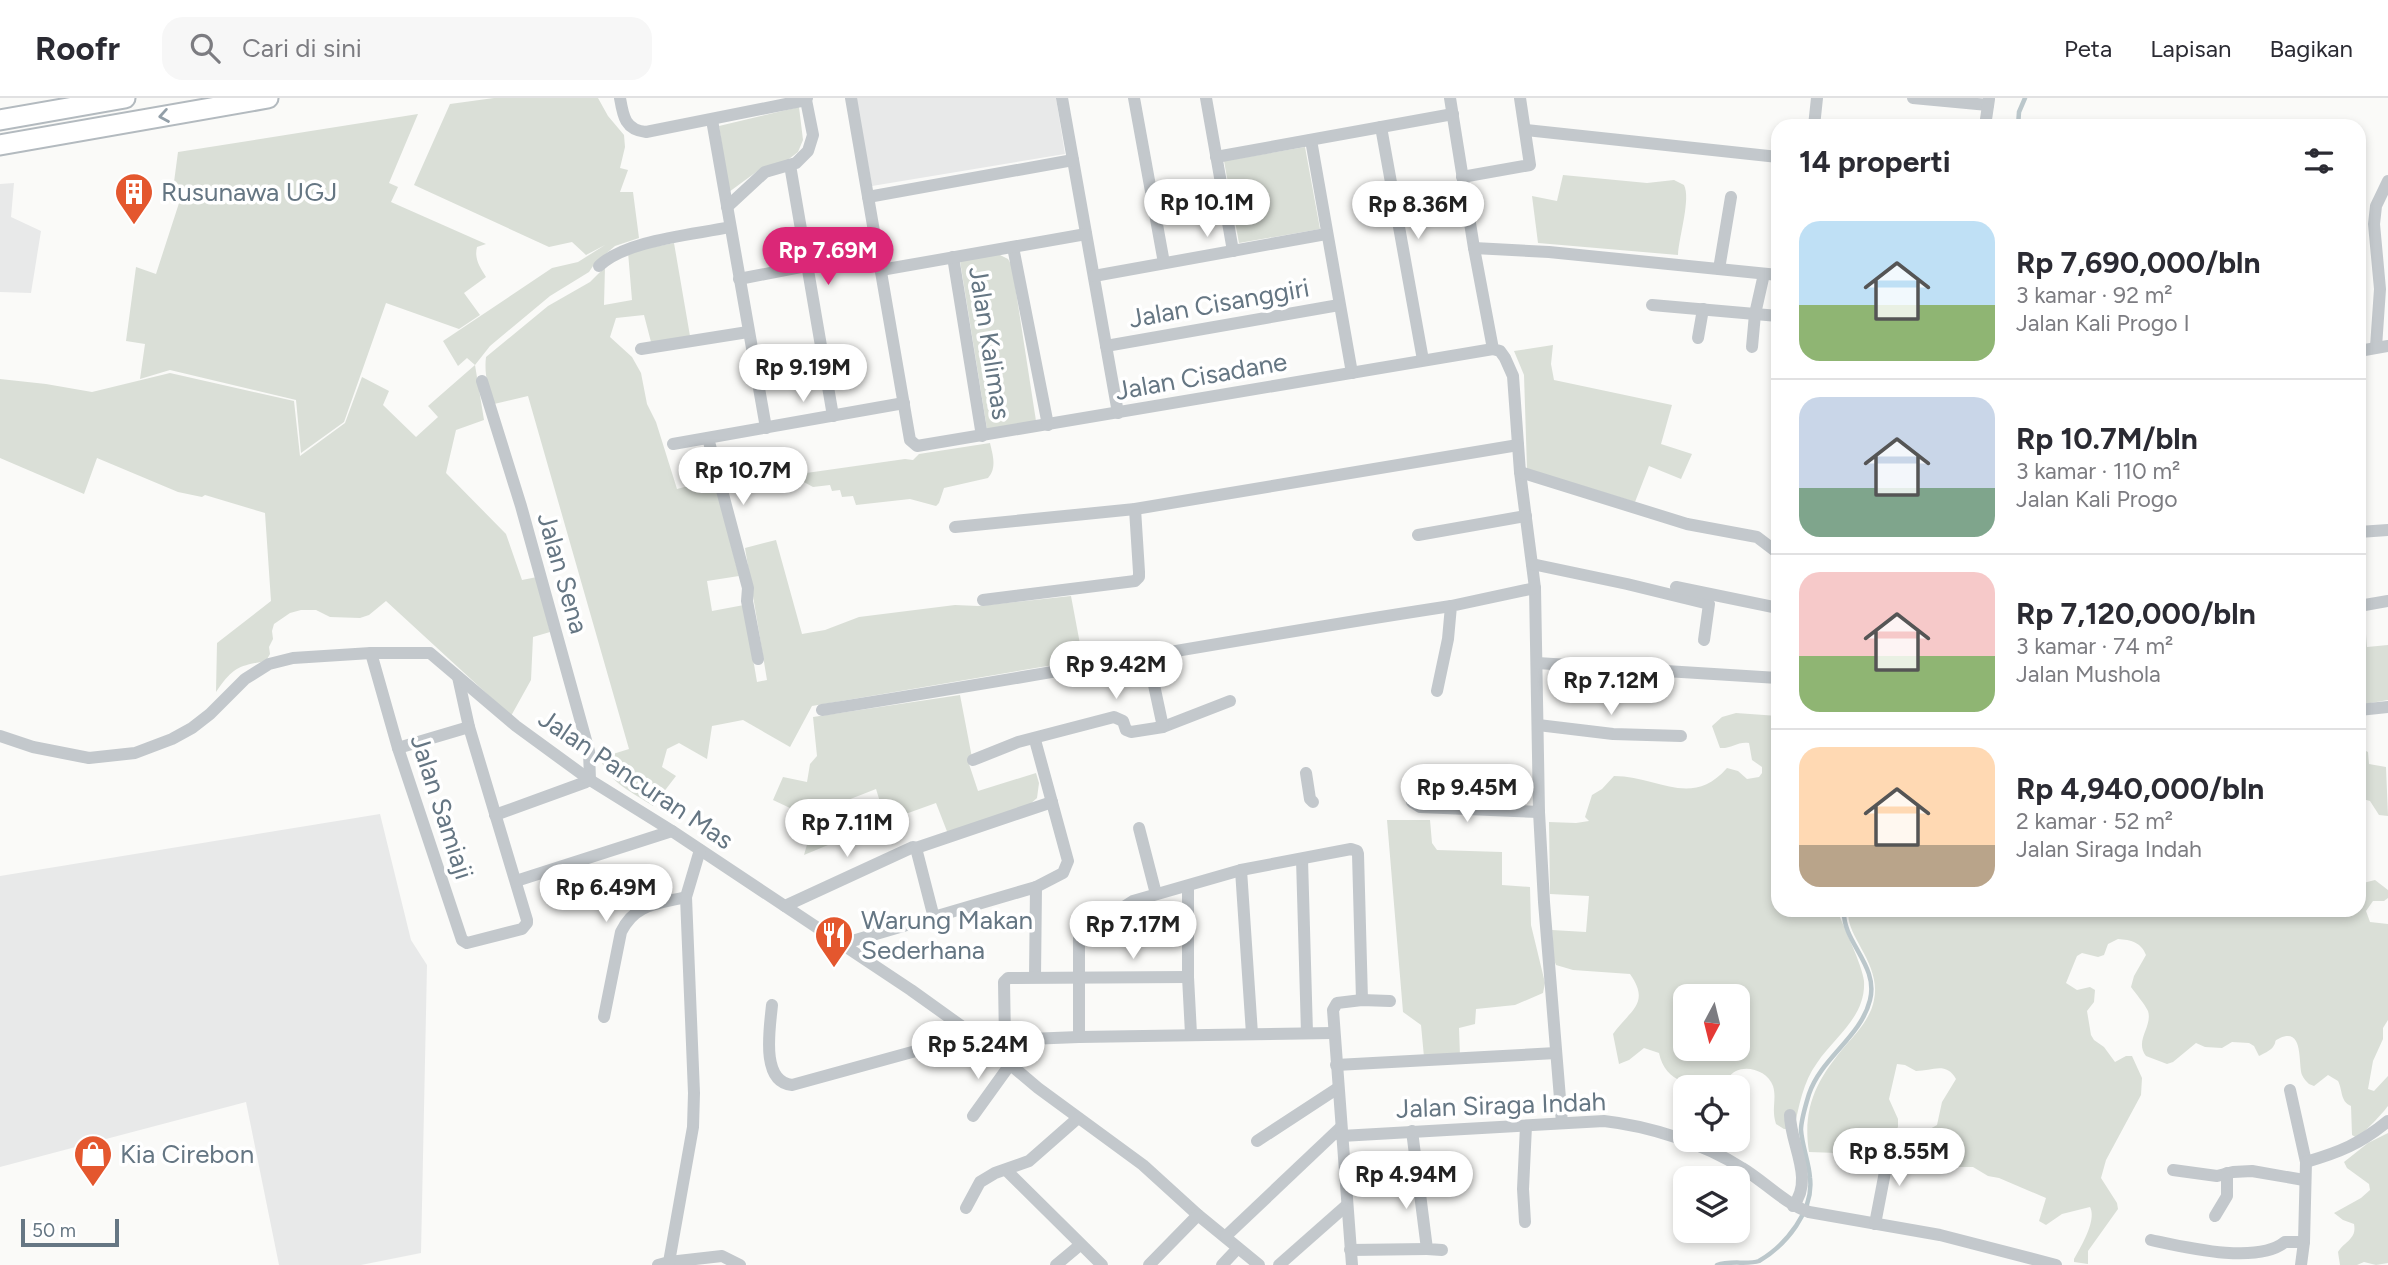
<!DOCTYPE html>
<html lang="id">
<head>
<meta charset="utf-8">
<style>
  :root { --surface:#fff; --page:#f7f7f7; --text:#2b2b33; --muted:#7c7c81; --line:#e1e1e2; --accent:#db2777 }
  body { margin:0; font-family:Figtree,sans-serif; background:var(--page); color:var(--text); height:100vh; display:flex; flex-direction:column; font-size:26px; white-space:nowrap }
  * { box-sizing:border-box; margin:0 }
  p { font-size:23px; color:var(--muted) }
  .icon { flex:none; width:38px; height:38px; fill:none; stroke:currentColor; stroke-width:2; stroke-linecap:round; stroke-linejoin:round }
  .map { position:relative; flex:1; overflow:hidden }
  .panel { position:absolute; left:1771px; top:21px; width:595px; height:798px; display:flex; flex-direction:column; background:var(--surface); border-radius:21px; box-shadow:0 4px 10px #0003 }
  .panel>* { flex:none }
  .needle { width:46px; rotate:187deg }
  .tools { position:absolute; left:1673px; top:886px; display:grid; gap:14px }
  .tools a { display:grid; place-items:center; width:77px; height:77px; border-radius:14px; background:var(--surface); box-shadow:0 4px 10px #0003; font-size:35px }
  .scale { position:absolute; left:21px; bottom:18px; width:98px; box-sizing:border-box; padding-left:7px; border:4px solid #657683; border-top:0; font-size:19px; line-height:24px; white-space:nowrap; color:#657683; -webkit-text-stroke:5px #fff; paint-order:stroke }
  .price { position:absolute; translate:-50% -60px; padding:0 16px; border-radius:24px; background:#fff; color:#222; font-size:23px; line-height:46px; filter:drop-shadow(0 2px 4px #0008) }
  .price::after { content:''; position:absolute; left:50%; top:42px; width:21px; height:16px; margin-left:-10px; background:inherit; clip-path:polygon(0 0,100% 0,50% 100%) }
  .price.selected { background:var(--accent); color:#fff }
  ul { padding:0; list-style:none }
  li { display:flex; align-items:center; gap:21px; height:175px; padding:0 28px }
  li+li { border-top:2px solid var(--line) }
  li span { display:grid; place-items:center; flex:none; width:196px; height:140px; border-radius:21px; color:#555 }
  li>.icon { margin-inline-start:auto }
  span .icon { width:84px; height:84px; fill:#fffc; stroke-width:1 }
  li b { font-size:30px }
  h2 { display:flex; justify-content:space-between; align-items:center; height:84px; padding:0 28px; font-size:30px }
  header { display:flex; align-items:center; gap:42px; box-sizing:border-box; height:98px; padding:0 35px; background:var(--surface); border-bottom:2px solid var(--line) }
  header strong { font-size:33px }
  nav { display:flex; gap:38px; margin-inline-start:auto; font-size:24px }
  .search { width:490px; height:63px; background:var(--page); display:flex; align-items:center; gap:18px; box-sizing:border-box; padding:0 24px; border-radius:21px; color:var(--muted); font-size:26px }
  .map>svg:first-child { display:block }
  .built { fill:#e8e9e9 }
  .green { fill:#dadfd7; fill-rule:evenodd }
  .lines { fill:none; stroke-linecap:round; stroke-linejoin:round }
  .stream { stroke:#bbc7cb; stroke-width:4.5 }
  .secondary-casing { stroke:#b3babf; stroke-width:23 }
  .street { stroke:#c3c8cc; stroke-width:12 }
  .secondary { stroke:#fff; stroke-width:19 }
  .oneway { stroke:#939fa8 }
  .labels { text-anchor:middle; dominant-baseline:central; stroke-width:7; stroke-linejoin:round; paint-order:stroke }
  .poi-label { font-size:26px; fill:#657683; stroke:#fff; text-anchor:start }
  .street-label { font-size:26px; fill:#657683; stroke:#fff }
</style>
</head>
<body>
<header>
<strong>Roofr</strong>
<div class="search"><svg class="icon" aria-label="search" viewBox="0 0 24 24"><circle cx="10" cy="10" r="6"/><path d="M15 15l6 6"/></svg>Cari di sini</div>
<nav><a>Peta</a><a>Lapisan</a><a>Bagikan</a></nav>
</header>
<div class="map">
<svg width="2388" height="1167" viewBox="0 0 2388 1167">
  <rect width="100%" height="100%" fill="#fafaf8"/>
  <!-- built -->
  <g class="built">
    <path d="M856 0H1056L1065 56 872 88Z"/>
    <path d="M14 85 11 119 41 133 31 195 0 194V86Z"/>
    <path d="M380 716 411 842 427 867 421 1155 361 1167H279L246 1004 0 1069V778Z"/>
  </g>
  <!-- green -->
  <g class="green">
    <path d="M494 0H598L608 18 624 37 625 49 620 70 628 72 620 94H633L639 140 615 148 595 165 589 174 550 198 490 248 475 267 484 322 456 332 446 375 506 436 522 482 537 479 550 534 533 539 531 582 511 618 386 503 369 517 360 520 330 519 316 512H301L290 515 274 526 272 533 273 541 269 549 270 556 266 563C237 568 233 570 216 594L217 545 271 503 265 415 205 397 202 399 178 394 97 360 84 396 0 360V281L46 286 92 294 170 275 294 303 300 358 345 325 362 279 389 293 383 307 416 339 438 319 428 308 475 267 467 260 458 268 443 243 552 170 578 164 605 147 586 157 572 144 549 149 414 87 450 6Z"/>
    <path d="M799 9 803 42 798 54 785 64 763 69 729 94 719 28Z"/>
    <path d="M418 16 389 85 398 89 391 104 486 146 477 149C474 161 480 169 486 179L464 195 480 217 459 231 386 205 344 324 301 355 296 302 170 272 140 281 145 246 126 243 136 169 156 176 180 102 172 99 178 54Z"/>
    <path d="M1305 49 1320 131 1239 145 1224 63Z"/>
    <path d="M1563 77 1647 85 1674 82 1684 87C1691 101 1679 138 1678 157L1538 145 1532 98 1557 103Z"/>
    <path d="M674 145 690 238 651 244 644 217 616 220 610 239 632 259 641 275 647 306 656 324 677 391 714 381 739 478 707 483 712 513 744 507 757 584 767 582 745 450 776 442 802 536 825 532 859 519 955 507 978 508 1071 498 1083 562 812 608 790 649 743 622 712 628 707 661 679 645 667 651 662 669 676 678 653 708C632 694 608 684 600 660L629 651 528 298 494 306C488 291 484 276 486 259L548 208 590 184 605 169 604 207 632 202 628 154Z"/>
    <path d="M998 156 1008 161 1012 168 1036 323 987 331 960 163Z"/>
    <path d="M1553 247 1551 266 1554 282 1672 307 1661 346 1692 356 1681 381 1649 368 1635 404 1527 371 1524 277 1514 253Z"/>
    <path d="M990 345C993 358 997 370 988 380L944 390 939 405 936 408 910 401 856 407 853 398 842 399 840 392 832 393 830 387 813 389 802 383 762 387 771 380 905 361 913 362 919 356Z"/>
    <path d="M2364 511 2367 549 2388 547V602L2359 607V512Z"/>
    <path d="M960 597 973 665 969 666 978 693 1036 675 1039 685 1037 700 1029 707 948 736 936 705 886 723 876 691 807 718 773 702 783 679 807 684 810 666 817 658 813 619Z"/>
    <path d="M1736 615 1778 618V812H1837C1844 830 1862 866 1864 883 1866 919 1835 938 1817 965 1803 984 1799 1008 1794 1031H1784L1776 1026C1771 1011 1777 1001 1773 988 1768 974 1749 967 1736 973 1730 976 1725 984 1720 989 1693 989 1665 985 1659 955L1644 950 1629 962 1619 966 1613 936C1630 912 1651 906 1630 876L1573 872 1556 867 1554 862 1552 832 1586 834 1589 798 1550 796 1549 724 1576 725 1589 723 1585 719 1592 697 1602 691 1614 678C1658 678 1691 711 1727 670L1738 673 1747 681 1759 679 1762 675V669L1752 662 1749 645C1738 643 1731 651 1720 650L1712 628 1722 619ZM1685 898H1738V950H1685Z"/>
    <path d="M2359 645 2362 651 2368 654 2369 666 2386 669 2388 718 2379 717 2370 703 2359 700Z"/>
    <path d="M814 722 828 747 804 757Z"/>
    <path d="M1387 722H1430L1432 745 1437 752 1502 754V787L1530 789 1531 827 1545 885 1543 895 1515 907 1476 911 1475 926 1459 930 1460 958 1424 959 1421 927 1403 914Z"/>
    <path d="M2375 782 2388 792V800L2384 803H2373L2366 813 2370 824 2388 826V922L2383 930V941L2373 963 2368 991 2374 993 2388 978V1008C2382 1016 2365 1034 2357 1040L2352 1037 2351 1008C2340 1003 2343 993 2338 983L2328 977 2314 988 2309 986C2306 983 2304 981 2302 977 2298 966 2304 929 2280 940 2272 944 2278 942 2273 949 2270 953 2263 956 2259 958L2254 948 2249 945 2232 944 2222 950 2205 949 2196 945 2173 964 2167 966 2146 958C2134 943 2153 928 2148 913 2144 905 2136 896 2131 889L2134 878 2146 857C2141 844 2131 842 2118 841L2108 846 2104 857 2098 859 2082 855 2077 858 2066 885 2077 892 2090 889 2095 892 2094 904 2087 913 2091 937 2094 942 2104 949 2115 964 2126 958H2132L2142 980 2141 997 2106 1062 2101 1080 2117 1105 2118 1111 2088 1153V1166L2074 1164V1161C2081 1149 2097 1122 2090 1109L2062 1116 2046 1127 2039 1123 2046 1100 1999 1080 1988 1078 1973 1069H1934L1924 1059 1916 1058 1909 1064 1904 1060C1906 1043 1923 1035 1937 1027L1942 1004 1956 981C1946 963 1932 973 1916 973L1905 967 1897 966 1889 1001 1898 1021V1029L1893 1037 1875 1057 1859 1055 1848 1059 1837 1055 1809 1054C1802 1009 1817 981 1846 947 1857 935 1871 919 1874 902 1882 865 1843 836 1849 812H2359V786Z"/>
    <path d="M2388 1035V1165L2376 1167 2364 1164 2357 1167H2340L2338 1154C2345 1143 2357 1141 2354 1126L2343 1122 2334 1115 2361 1100 2370 1092 2369 1086 2347 1070 2344 1064 2368 1045Z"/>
  </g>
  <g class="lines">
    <!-- stream -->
    <g class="stream">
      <path d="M2018 28 2019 14 2025 0"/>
      <path d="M1717 1167C1730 1162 1748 1167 1759 1163 1786 1147 1814 1113 1810 1080 1809 1064 1802 1048 1801 1032 1801 1022 1806 1006 1809 996 1821 960 1861 939 1870 902 1879 867 1842 844 1844 812"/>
    </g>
    <defs>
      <g id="secondary">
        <path d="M0 22 125 0"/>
        <path d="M0 47 268 0"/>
      </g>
    </defs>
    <!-- secondary casing -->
    <use href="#secondary" class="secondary-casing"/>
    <!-- street -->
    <g class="street">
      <path d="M620 0C623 18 625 32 646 34L806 2"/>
      <path d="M851 0 910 342 917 348 1493 251"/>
      <path d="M1062 0 1118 315"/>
      <path d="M1134 0 1164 165"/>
      <path d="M1206 0 1233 153"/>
      <path d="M1450 0 1474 150 1493 251 1500 253 1505 260 1513 278 1520 374 1535 490 1539 714 1544 804 1562 1025"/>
      <path d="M1913 0 1988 7"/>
      <path d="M712 22 766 330"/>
      <path d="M1814 28 1817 0"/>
      <path d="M1985 28 1989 1"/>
      <path d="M1381 29 1423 262"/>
      <path d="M1526 32 1778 59"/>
      <path d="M1311 42 1352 275"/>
      <path d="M1216 59 1453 16"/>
      <path d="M790 67 833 318"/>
      <path d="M1462 79 1530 67 1520 0"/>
      <path d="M868 99 1073 62"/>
      <path d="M727 109 765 74 796 65 808 53 813 37 806 2 807 0"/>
      <path d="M1013 149 1048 327"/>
      <path d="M1474 150 1549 154 1778 177"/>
      <path d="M953 159 982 338"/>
      <path d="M599 168C626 142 692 137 730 129"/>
      <path d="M1719 171 1731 99"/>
      <path d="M881 172 1086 136"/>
      <path d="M1094 178 1326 136"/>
      <path d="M739 181 878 154"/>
      <path d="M1652 207 1778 218"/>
      <path d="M1698 240 1703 211"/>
      <path d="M1106 248 1339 207"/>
      <path d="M1752 249 1755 216 1764 176"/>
      <path d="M2376 249 2380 191 2374 126 2376 108 2388 83"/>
      <path d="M641 251 748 234"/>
      <path d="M2359 253 2388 248"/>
      <path d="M482 283 521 408 589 653 590 682 586 684 495 717"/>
      <path d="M708 340 748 490 747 503 758 561"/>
      <path d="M673 346 904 305"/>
      <path d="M1520 374 1687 426 1757 439 1778 455"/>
      <path d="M955 429 1135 411 1518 347"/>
      <path d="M2359 434 2388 432"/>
      <path d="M1418 437 1526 418"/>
      <path d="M1532 466 1627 486 1709 506 1704 542"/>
      <path d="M1676 489 1778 510"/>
      <path d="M983 502 1135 483 1139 479V474L1135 411"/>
      <path d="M2359 508 2388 503"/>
      <path d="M371 555 398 650 462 842 467 845 522 831 527 825V822L469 629 458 579"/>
      <path d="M1537 565 1778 580"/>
      <path d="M1437 593 1448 541 1451 508 1535 490"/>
      <path d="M822 612C1032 579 1241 540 1451 508"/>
      <path d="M2359 612 2388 609"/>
      <path d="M1538 627 1613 636 1681 638"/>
      <path d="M1163 629 1230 603"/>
      <path d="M0 638 33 649 89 660 135 655 172 641 192 630 210 616 245 581 269 566 293 560 371 555H430L516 628 590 682 672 733 911 892 985 945 1038 990 1143 1067 1198 1117 1259 1167"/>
      <path d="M1035 642 1068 763 1063 775 1036 789"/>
      <path d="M398 650 469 629"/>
      <path d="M973 662 1018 644 1114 619 1123 623 1126 632 1131 634 1163 629 1148 559"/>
      <path d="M1306 675 1310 701 1313 704"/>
      <path d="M1412 704 1420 709 1539 714"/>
      <path d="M1139 730 1156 796"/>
      <path d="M916 750 1052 704"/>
      <path d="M1302 761 1307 935"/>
      <path d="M1241 772 1252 936"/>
      <path d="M516 783 672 733"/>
      <path d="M1188 788V879L1191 936"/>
      <path d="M785 808 913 749 916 750 934 820"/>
      <path d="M1108 819 1188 821"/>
      <path d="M842 846 1036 789 1035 879"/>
      <path d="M772 907C770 929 760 984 792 987L974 937"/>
      <path d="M604 919 621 834C635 805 658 806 686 799"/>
      <path d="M1079 939V828L1084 821 1108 819 1133 803 1241 772 1351 751 1357 753 1358 756 1362 902"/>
      <path d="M1005 942 1004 884 1008 880 1188 879"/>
      <path d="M985 945 1005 942 1079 939 1333 935"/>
      <path d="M1336 967 1556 955"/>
      <path d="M2290 992 2306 1064"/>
      <path d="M1790 1017C1790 1046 1815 1081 1793 1108"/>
      <path d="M973 1018 1009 968"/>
      <path d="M1412 1033 1427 1151 1442 1152"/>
      <path d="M1341 1038 1604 1023C1649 1028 1703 1045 1742 1070 1765 1084 1784 1105 1809 1114L1940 1137 2056 1167"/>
      <path d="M1257 1043 1338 990"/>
      <path d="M1006 1072 1102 1167"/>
      <path d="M2173 1072 2217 1078 2233 1074 2252 1073 2304 1082"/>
      <path d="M966 1110 980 1084 995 1075 1029 1063 1078 1020"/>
      <path d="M2215 1118 2227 1098V1075"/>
      <path d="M1525 1124 1523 1091 1526 1028"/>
      <path d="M1875 1126 1890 1048"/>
      <path d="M1226 1138 1340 1030"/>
      <path d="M2151 1142C2184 1149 2257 1167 2285 1144H2304"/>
      <path d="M1350 1152 1427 1151"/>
      <path d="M669 1164 722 1158 740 1167"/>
      <path d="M658 1167 669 1164 693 1029 694 995 686 799 700 752"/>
      <path d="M1056 1167 1080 1147"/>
      <path d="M1149 1167 1198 1117"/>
      <path d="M1222 1167 1238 1150"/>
      <path d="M1279 1167 1347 1107"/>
      <path d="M1352 1167 1333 912 1337 905 1362 902 1390 903"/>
      <path d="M2301 1167 2304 1144 2306 1064C2340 1054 2360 1046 2388 1023"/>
    </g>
    <!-- secondary -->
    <use href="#secondary" class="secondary"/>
  </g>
  <!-- one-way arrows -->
  <defs><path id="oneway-chevron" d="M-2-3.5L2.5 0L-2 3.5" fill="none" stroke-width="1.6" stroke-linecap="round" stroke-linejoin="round" transform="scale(1.75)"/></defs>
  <use class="oneway" href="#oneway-chevron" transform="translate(164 18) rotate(170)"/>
  <!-- icons -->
  <defs>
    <symbol id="building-pin" viewBox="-11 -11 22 30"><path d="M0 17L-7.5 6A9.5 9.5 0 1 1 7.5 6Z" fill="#e4572e" stroke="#fff"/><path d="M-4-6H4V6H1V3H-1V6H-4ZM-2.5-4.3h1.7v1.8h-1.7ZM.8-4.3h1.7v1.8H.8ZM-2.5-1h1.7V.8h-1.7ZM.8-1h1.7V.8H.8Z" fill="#fff"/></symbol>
    <symbol id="restaurant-pin" viewBox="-11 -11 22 30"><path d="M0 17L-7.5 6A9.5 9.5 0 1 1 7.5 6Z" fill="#e4572e" stroke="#fff"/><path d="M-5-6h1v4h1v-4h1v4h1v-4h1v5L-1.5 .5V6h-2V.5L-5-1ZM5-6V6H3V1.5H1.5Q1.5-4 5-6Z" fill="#fff"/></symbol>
    <symbol id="shop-pin" viewBox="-11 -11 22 30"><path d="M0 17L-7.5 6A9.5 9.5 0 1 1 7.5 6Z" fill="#e4572e" stroke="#fff"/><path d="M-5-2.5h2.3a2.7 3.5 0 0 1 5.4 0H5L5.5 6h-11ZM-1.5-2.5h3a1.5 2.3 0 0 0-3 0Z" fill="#fff"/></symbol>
  </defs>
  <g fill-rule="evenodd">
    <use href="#building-pin" x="112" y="72" width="44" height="60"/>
    <use href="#restaurant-pin" x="812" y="815" width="44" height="60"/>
    <use href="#shop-pin" x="71" y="1034" width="44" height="60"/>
  </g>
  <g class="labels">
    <!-- poi labels -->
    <g class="poi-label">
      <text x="161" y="94">Rusunawa UGJ</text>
      <text x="861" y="822">Warung Makan<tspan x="861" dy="30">Sederhana</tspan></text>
      <text x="120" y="1056">Kia Cirebon</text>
    </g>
    <!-- street labels -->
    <g class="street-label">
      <text transform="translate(1219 205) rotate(-10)">Jalan Cisanggiri</text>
      <text transform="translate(990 245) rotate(81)">Jalan Kalimas</text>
      <text transform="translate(1201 278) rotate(-10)">Jalan Cisadane</text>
      <text transform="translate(563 475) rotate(74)">Jalan Sena</text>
      <text transform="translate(636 681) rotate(34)">Jalan Pancuran Mas</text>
      <text transform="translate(442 709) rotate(72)">Jalan Samiaji</text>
      <text transform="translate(1501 1007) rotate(-2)">Jalan Siraga Indah</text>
    </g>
  </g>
</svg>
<div class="tools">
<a><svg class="needle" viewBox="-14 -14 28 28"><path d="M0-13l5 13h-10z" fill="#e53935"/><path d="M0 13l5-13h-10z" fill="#7c7c81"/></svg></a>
<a><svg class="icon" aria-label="locate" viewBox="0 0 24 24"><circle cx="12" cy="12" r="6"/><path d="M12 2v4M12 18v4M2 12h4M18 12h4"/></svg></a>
<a><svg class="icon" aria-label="layers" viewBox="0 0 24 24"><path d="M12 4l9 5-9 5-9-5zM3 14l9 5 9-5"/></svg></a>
</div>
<div class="scale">50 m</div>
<b class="price" style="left:1207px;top:141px">Rp 10.1M</b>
<b class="price" style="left:1418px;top:143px">Rp 8.36M</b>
<b class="price selected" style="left:828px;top:189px">Rp 7.69M</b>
<b class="price" style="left:803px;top:306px">Rp 9.19M</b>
<b class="price" style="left:743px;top:409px">Rp 10.7M</b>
<b class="price" style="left:1116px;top:603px">Rp 9.42M</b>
<b class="price" style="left:1611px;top:619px">Rp 7.12M</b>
<b class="price" style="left:1467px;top:726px">Rp 9.45M</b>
<b class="price" style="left:847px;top:761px">Rp 7.11M</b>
<b class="price" style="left:606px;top:826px">Rp 6.49M</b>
<b class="price" style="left:1133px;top:863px">Rp 7.17M</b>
<b class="price" style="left:978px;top:983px">Rp 5.24M</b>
<b class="price" style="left:1899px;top:1090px">Rp 8.55M</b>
<b class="price" style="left:1406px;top:1113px">Rp 4.94M</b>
<section class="panel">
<h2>14 properti<svg class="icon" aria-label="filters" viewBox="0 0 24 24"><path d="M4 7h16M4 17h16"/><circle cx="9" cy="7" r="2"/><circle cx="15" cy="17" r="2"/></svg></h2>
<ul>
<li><span style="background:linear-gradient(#bfe0f5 60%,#8fb573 0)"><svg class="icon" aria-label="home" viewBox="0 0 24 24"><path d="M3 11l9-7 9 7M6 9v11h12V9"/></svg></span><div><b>Rp 7,690,000/bln</b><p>3 kamar · 92 m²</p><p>Jalan Kali Progo I</p></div></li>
<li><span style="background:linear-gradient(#c9d6e8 65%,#7fa58c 0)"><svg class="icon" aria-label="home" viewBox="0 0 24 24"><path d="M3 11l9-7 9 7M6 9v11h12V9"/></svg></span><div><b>Rp 10.7M/bln</b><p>3 kamar · 110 m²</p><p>Jalan Kali Progo</p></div></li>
<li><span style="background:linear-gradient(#f6c9c9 60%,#8fb573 0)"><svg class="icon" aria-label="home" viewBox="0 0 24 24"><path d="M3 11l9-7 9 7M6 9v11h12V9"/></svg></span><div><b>Rp 7,120,000/bln</b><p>3 kamar · 74 m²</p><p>Jalan Mushola</p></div></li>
<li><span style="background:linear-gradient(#ffd9b3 70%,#b9a48a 0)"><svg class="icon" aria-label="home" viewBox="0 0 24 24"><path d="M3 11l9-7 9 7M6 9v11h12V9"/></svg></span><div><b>Rp 4,940,000/bln</b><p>2 kamar · 52 m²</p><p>Jalan Siraga Indah</p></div></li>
</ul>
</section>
</div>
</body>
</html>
